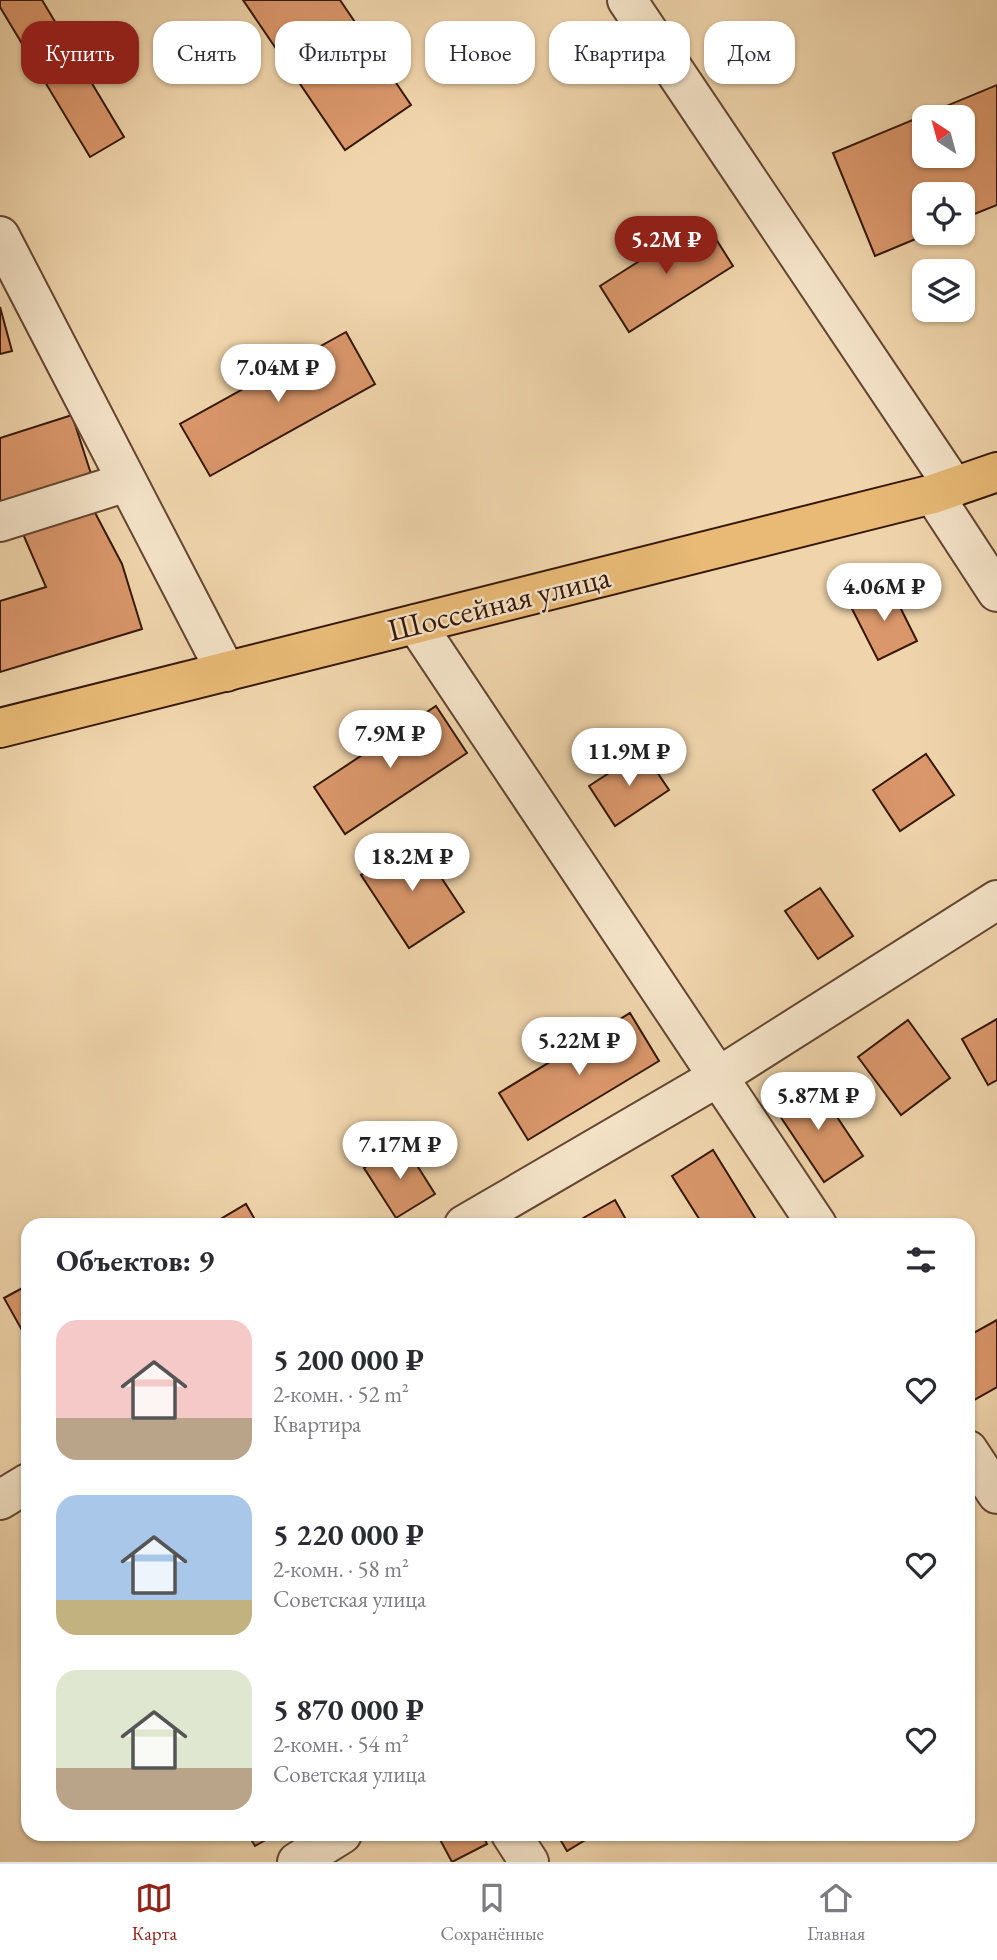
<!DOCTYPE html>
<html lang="ru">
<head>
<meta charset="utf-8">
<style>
  :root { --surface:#fff; --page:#f7f7f7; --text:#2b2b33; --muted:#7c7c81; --line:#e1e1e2; --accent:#8f2418 }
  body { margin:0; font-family:"EB Garamond",serif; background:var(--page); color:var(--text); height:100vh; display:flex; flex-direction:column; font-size:26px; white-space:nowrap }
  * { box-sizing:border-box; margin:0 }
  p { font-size:23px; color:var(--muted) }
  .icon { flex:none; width:38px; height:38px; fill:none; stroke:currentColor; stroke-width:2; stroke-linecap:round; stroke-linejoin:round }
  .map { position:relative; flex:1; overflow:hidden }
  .sheet { position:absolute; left:21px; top:1218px; width:954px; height:623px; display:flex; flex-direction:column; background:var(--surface); border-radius:21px; box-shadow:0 2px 5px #0004 }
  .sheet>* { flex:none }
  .hud { position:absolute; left:21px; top:21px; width:956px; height:63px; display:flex; gap:14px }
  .needle { width:46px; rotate:324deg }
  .controls { position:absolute; left:912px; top:105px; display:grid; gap:14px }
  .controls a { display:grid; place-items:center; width:63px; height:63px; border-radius:14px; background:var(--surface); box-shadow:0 2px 5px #0004; font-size:35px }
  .price { position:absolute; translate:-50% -60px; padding:0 16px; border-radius:24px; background:#fff; color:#222; font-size:23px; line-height:46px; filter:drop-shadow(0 2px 4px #0008) }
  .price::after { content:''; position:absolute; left:50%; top:42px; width:21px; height:16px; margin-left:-10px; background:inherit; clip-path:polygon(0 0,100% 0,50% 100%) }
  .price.active { background:var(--accent); color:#fff }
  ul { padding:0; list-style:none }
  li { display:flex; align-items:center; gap:21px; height:175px; padding:0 35px }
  li span { display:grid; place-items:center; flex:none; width:196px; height:140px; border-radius:21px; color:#555 }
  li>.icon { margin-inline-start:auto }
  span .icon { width:84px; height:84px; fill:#fffc; stroke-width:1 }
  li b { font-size:30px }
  h2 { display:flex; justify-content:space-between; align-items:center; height:84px; padding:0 35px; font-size:30px }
  .chip { padding:0 24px; border-radius:21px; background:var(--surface); box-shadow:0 2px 5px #0004; font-size:24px; line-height:63px }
  .chip.active { background:var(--accent); color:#fff }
  .tab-bar { display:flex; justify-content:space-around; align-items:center; height:98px; border-top:2px solid var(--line); background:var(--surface); font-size:19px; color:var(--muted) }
  .tab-bar a { display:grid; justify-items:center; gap:4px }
  .tab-bar .active { color:var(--accent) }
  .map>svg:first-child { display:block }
  .building { fill:#da976b; stroke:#35170a; stroke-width:2; fill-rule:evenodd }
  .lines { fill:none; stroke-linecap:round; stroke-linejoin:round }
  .minor-casing { stroke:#644632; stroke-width:42 }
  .major-casing { stroke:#35170a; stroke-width:42 }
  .minor { stroke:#f5e4c9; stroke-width:38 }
  .major { stroke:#e8ba76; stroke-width:38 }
  .labels { text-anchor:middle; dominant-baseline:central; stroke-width:5; stroke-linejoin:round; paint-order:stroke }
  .street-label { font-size:32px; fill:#35170a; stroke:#f5e4c9 }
</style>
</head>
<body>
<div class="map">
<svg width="997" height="1862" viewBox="0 0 997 1862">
  <rect width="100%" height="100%" fill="#f0d5ac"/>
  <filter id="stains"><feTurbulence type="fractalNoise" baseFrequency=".00286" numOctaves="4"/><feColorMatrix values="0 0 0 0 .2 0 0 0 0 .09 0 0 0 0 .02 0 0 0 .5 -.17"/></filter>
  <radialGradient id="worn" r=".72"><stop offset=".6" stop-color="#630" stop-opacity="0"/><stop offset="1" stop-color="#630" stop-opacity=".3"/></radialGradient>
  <!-- building -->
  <g class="building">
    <path d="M0 0H42L124 137 90 157 0 7Z"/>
    <path d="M243 0H340L411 105 345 150Z"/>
    <path d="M997 85V205L962 219V194H924V233H930L875 256 833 153ZM924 117H962V156H924Z"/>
    <path d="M704 220 733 266 629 332 600 286Z"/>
    <path d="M0 307 12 351 0 354Z"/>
    <path d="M346 332 375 384 210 476 180 424Z"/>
    <path d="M72 415 93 480 0 510V438Z"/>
    <path d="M92 507 122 564 142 629 0 672V601L46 587 23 534Z"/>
    <path d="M889 585 917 641 878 660 850 605Z"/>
    <path d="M436 706 467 753 345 834 314 787Z"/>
    <path d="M643 751 669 790 615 826 589 786Z"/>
    <path d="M926 754 954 795 900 831 873 790Z"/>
    <path d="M415 838 464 912 409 948 361 875Z"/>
    <path d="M820 888 853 936 818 959 785 911Z"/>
    <path d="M630 1013 659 1061 528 1140 499 1093Z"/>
    <path d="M997 1019V1080L988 1085 962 1039Z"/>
    <path d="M908 1020 950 1078 901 1115 858 1057Z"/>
    <path d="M813 1081 863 1156 824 1182 774 1107Z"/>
    <path d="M403 1143 435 1194 396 1218 364 1168Z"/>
    <path d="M713 1150 755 1218 743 1225H703L672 1176Z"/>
    <path d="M615 1200 629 1225H571Z"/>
    <path d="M246 1204 258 1225H215L214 1223Z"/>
    <path d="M28 1285V1341L4 1298Z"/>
    <path d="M997 1320V1387L974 1400 968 1388V1336Z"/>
    <path d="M248 1834H276L255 1846Z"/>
    <path d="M437 1834H482L487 1844 452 1862Z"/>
    <path d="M557 1834H595L567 1851Z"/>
  </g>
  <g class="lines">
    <defs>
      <g id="minor">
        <path d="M627 0 954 487"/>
        <path d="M0 236 226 672"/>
        <path d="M933 494 997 592"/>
        <path d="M0 522 127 482"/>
        <path d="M416 624 817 1225"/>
        <path d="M464 1225 718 1077 997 900"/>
        <path d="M968 1450 997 1494"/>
        <path d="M0 1500 28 1483"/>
        <path d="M511 1834 529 1862"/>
        <path d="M297 1862 342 1834"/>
      </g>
      <path id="major" d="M0 728 933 494 997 472"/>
    </defs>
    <!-- minor casing -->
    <use href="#minor" class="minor-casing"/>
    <!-- major casing -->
    <use href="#major" class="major-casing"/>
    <!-- minor -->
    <use href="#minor" class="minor"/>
    <!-- major -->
    <use href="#major" class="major"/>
  </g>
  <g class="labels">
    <!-- street labels -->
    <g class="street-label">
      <text transform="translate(499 603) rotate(-14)">Шоссейная улица</text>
    </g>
  </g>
  <rect width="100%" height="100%" filter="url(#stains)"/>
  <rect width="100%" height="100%" fill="url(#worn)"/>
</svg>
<div class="controls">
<a><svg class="needle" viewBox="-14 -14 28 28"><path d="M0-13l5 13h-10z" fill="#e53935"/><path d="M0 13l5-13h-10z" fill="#7c7c81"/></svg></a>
<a><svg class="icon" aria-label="locate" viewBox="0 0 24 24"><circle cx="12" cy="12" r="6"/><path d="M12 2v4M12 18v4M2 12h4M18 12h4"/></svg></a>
<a><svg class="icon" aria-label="layers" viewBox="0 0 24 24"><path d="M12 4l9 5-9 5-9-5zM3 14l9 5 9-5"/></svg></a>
</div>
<b class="price active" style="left:666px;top:276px">5.2M ₽</b>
<b class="price" style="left:278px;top:404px">7.04M ₽</b>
<b class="price" style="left:884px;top:623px">4.06M ₽</b>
<b class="price" style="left:390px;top:770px">7.9M ₽</b>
<b class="price" style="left:629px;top:788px">11.9M ₽</b>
<b class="price" style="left:412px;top:893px">18.2M ₽</b>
<b class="price" style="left:579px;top:1077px">5.22M ₽</b>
<b class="price" style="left:818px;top:1132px">5.87M ₽</b>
<b class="price" style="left:400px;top:1181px">7.17M ₽</b>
<div class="hud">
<a class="chip active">Купить</a>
<a class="chip">Снять</a>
<a class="chip">Фильтры</a>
<a class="chip">Новое</a>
<a class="chip">Квартира</a>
<a class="chip">Дом</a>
</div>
<section class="sheet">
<h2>Объектов: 9<svg class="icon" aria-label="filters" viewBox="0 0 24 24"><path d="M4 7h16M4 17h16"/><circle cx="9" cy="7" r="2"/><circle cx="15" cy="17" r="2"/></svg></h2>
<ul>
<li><span style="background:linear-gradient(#f6c9c9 70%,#b9a48a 0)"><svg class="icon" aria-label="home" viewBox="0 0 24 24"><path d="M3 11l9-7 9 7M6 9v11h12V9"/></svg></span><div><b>5 200 000 ₽</b><p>2-комн. · 52 m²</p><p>Квартира</p></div><svg class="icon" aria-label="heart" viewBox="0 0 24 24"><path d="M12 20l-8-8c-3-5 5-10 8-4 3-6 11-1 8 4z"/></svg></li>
<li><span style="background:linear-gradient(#a9c7e8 75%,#c2b280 0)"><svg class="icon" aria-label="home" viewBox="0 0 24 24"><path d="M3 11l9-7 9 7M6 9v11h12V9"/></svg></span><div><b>5 220 000 ₽</b><p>2-комн. · 58 m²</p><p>Советская улица</p></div><svg class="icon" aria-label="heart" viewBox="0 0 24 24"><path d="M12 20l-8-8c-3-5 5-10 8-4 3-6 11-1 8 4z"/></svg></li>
<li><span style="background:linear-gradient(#dfe7d0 70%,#b9a48a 0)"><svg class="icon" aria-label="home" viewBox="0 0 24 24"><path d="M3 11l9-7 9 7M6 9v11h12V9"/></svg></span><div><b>5 870 000 ₽</b><p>2-комн. · 54 m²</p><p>Советская улица</p></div><svg class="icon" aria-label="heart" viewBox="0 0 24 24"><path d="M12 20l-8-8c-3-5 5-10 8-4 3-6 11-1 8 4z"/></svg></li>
</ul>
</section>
</div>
<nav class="tab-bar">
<a class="active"><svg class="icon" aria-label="map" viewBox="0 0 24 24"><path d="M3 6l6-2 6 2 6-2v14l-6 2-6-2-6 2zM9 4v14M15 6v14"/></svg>Карта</a>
<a><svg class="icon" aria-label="saved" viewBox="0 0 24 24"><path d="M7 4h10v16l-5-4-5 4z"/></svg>Сохранённые</a>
<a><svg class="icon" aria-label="home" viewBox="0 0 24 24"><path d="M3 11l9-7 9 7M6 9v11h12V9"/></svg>Главная</a>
</nav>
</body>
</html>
